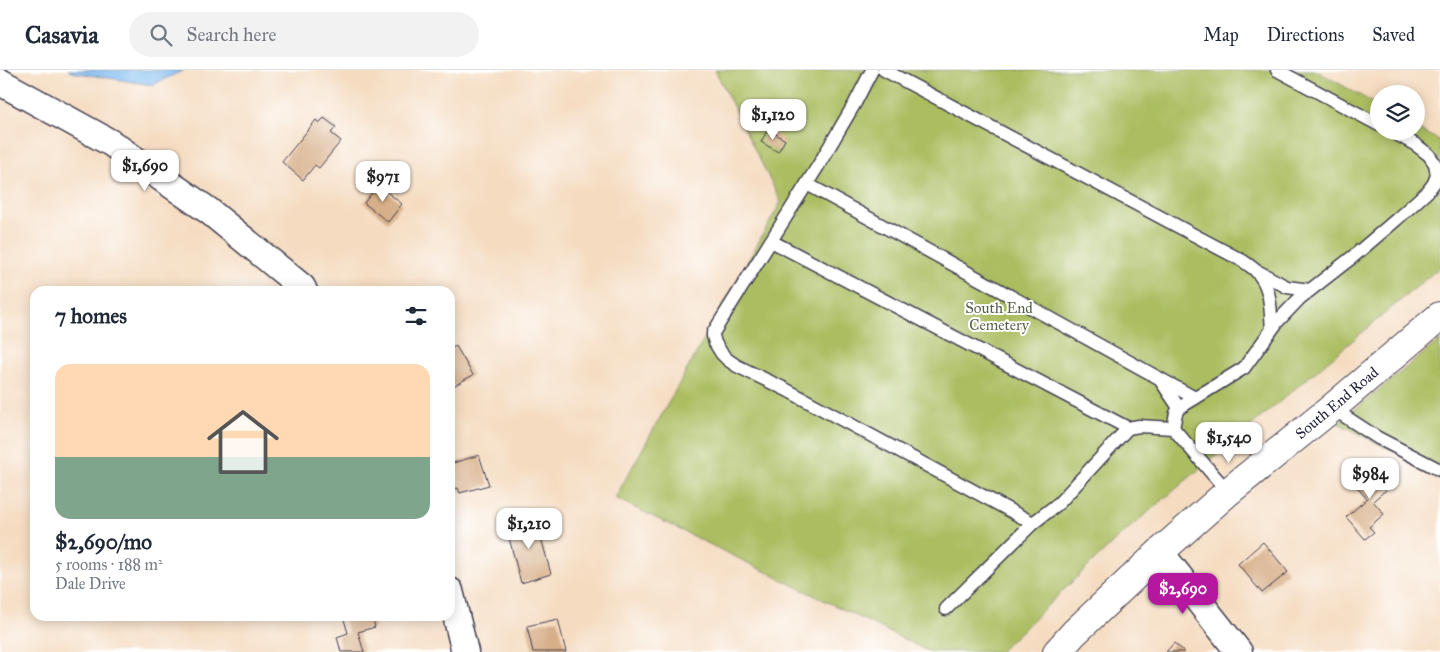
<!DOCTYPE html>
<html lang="en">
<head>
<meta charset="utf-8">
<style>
  :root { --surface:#fff; --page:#f2f2f3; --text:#1f2937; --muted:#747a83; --line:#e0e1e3; --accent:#b5179e }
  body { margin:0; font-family:"IM FELL Great Primer",serif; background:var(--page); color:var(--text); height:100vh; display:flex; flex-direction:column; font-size:19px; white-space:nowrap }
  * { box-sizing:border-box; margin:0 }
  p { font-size:16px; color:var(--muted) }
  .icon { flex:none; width:28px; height:28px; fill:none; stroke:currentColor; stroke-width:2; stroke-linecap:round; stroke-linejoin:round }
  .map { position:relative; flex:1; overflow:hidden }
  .sheet { position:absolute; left:30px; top:216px; width:425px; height:335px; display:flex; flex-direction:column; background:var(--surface); border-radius:15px; box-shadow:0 2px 12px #0003 }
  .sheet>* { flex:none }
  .tools { position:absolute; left:1370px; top:15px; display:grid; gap:10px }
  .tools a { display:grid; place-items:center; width:55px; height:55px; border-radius:50%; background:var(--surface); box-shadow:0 2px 12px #0003; font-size:25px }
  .price { position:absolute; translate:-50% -42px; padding:0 11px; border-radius:10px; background:#fff; color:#222; font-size:16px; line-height:32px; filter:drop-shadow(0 1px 2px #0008) }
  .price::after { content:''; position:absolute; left:50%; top:30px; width:15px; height:11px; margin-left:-8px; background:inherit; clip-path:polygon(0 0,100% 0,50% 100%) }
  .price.active { background:var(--accent); color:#fff }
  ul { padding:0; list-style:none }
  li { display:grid; align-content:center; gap:10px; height:265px; padding:0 25px }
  li span { display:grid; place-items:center; height:155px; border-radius:15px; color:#555 }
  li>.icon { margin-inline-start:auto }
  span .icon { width:90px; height:90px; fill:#fffc; stroke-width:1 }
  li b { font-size:21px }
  h2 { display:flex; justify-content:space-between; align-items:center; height:60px; padding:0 25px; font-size:21px }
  header { display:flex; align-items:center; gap:30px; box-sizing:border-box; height:70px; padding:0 25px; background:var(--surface); border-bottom:1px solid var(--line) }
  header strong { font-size:24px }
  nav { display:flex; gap:28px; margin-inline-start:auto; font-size:18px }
  .search { width:350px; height:45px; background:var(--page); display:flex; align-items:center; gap:12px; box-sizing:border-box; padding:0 18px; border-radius:28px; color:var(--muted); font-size:19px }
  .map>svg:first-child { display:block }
  .green { fill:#abbd60; stroke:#66704e }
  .water { fill:#7ebaf0; stroke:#506e96 }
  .building { fill:#d7af88 }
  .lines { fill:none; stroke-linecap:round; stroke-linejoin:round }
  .lane-casing { stroke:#423e4f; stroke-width:15 }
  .street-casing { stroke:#423e4f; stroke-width:29 }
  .secondary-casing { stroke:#423e4f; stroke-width:30 }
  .lane { stroke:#fff; stroke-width:12 }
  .street { stroke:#fff; stroke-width:26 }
  .secondary { stroke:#fff; stroke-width:28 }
  .labels { text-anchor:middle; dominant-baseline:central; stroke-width:4; stroke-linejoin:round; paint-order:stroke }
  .park-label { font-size:15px; fill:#59604a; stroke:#fff }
  .street-label { font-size:15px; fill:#22223b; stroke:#fff }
</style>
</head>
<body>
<header>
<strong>Casavia</strong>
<div class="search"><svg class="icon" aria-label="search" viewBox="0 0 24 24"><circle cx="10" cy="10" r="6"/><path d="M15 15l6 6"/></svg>Search here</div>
<nav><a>Map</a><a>Directions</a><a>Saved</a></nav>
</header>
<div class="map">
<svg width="1440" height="582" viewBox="0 0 1440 582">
  <rect width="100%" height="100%" fill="#fff"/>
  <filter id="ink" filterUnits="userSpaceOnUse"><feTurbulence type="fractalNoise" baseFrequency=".02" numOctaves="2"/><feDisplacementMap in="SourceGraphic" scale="10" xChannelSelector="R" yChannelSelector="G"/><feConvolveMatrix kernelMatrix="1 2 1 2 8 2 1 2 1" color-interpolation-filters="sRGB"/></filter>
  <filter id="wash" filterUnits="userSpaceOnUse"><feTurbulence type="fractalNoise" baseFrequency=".0096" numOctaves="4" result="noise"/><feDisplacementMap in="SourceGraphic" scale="20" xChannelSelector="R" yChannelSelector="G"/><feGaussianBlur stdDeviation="1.12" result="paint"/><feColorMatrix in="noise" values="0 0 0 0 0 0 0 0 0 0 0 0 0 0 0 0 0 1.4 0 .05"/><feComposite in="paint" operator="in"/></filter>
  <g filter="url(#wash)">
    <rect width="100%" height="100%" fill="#f5dcc1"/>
    <!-- green -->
    <g class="green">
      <path d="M715 0H1315L1379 36V61H1416V58L1440 71V197L1121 465 999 582H930L615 428 781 132Z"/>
      <path d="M1440 270V406L1338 353Z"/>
    </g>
    <!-- water -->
    <path class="water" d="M68 0H184L152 15 71 2Z"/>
    <g id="blocks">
      <!-- building -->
      <g class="building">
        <path d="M324 48 336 57 331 63 341 71 319 98 315 95 303 110 282 92 316 50 319 53Z"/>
        <path d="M768 59 785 70 778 82 761 72Z"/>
        <path d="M378 115 402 134 388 152 364 133Z"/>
        <path d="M456 276 473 305 450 318V279Z"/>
        <path d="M479 385 489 415 460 423 458 418 453 419 450 411V409L453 408 450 400V394Z"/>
        <path d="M1378 393 1394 413 1373 431 1384 444 1369 457 1374 462 1365 469 1346 447 1367 429 1354 414Z"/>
        <path d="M535 446 551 504 521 513 509 468 516 466 512 452Z"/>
        <path d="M1263 472 1288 502 1262 523 1238 494Z"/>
        <path d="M343 546H372L375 557 358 562 364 582H341L337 567 348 563Z"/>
        <path d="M558 549 566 582H533L527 556Z"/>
        <path d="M1174 573 1185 582H1166Z"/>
      </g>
    </g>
  </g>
  <g filter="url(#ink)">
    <use href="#blocks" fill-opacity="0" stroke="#423e4f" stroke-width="1"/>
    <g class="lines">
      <defs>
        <g id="lane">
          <path d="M872 0 855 33 818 96 713 263V266L715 273 722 284 728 290 737 296 785 319 1033 453 1059 433 1128 358 1139 356 1173 358 1228 422"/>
          <path d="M884 0 1243 191C1247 194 1252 197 1256 201 1272 217 1270 239 1272 259"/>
          <path d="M1277 0 1379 55"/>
          <path d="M807 114 1195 328"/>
          <path d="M771 171 1128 358"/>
          <path d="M1259 202 1287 217 1310 220"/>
          <path d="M1161 311 1179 338"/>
          <path d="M1332 338 1378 368 1440 400"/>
          <path d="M1173 358 1176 343 1179 338 1244 298 1278 251 1300 228 1355 185 1397 149 1428 121 1434 113 1437 105 1435 94 1429 85 1416 75 1391 61"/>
          <path d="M946 539 1033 453"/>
        </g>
        <g id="street">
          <path d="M0 12 111 73 209 141 302 217 304 221"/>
          <path d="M1160 482 1239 582"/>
          <path d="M450 521 465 582"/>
        </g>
        <path id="secondary" d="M1057 582 1074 563 1160 482 1228 422 1332 338 1440 246"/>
      </defs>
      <!-- lane casing -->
      <use href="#lane" class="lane-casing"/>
      <!-- street casing -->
      <use href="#street" class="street-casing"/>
      <!-- secondary casing -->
      <use href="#secondary" class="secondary-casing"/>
      <!-- lane -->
      <use href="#lane" class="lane"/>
      <!-- street -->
      <use href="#street" class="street"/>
      <!-- secondary -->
      <use href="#secondary" class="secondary"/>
    </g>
  </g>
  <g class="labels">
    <!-- park labels -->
    <g class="park-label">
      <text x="999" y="238">South End<tspan x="999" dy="17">Cemetery</tspan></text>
    </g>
    <!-- street labels -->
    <g class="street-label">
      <text transform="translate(1337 333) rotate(-40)">South End Road</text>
    </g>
  </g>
</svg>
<div class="tools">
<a><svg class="icon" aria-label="layers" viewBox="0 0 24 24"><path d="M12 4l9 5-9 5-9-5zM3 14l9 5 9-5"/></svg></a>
</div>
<b class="price" style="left:773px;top:71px">$1,120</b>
<b class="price" style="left:145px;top:122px">$1,690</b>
<b class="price" style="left:383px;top:133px">$971</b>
<b class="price" style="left:1229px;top:394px">$1,540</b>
<b class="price" style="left:1370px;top:430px">$984</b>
<b class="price" style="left:529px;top:480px">$1,210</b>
<b class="price active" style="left:1183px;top:545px">$2,690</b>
<section class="sheet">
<h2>7 homes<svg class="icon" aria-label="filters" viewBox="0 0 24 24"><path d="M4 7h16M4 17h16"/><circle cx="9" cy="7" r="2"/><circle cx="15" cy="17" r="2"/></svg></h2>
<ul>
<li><span style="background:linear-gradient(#ffd9b3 60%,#7fa58c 0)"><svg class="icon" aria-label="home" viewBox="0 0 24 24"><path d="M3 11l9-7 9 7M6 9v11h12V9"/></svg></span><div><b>$2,690/mo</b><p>5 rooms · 188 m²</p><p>Dale Drive</p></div></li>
</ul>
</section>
</div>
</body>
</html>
